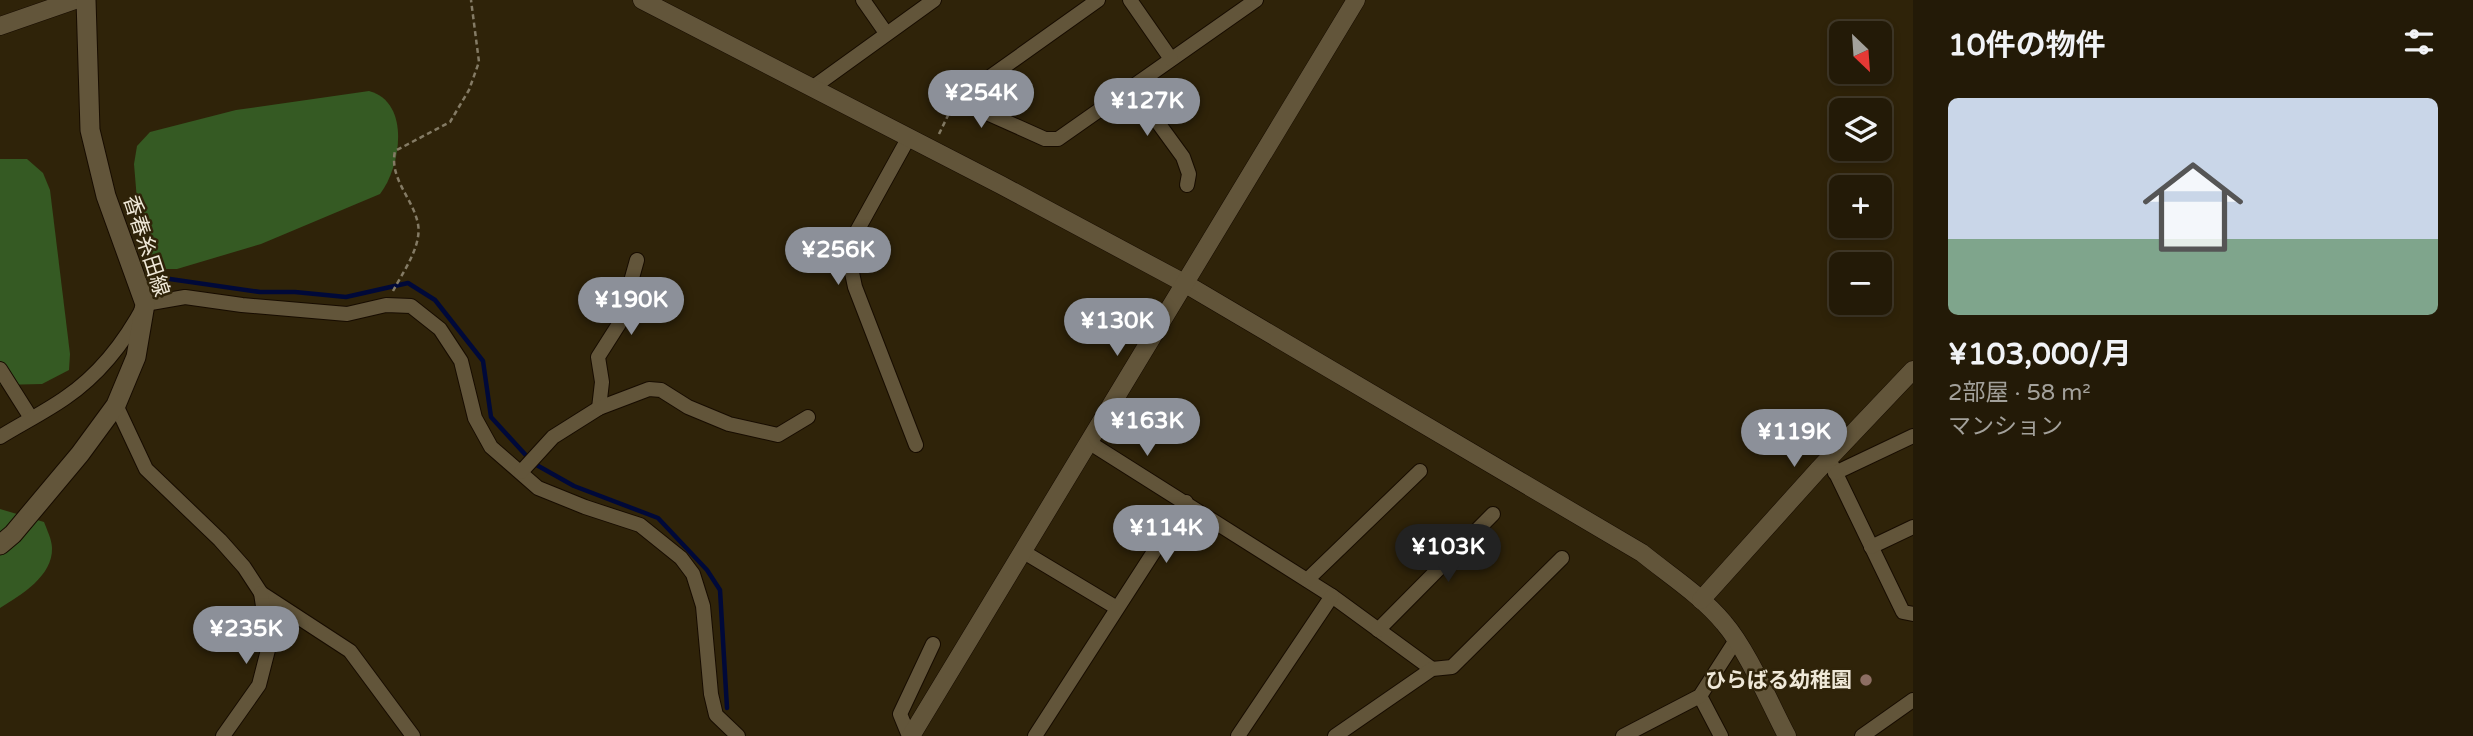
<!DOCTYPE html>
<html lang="ja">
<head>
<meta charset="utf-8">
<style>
  :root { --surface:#231a07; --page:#2f2715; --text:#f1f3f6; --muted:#a3a19b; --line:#403828; --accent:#8c9099 }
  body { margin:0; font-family:"Varela Round","Noto Sans JP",sans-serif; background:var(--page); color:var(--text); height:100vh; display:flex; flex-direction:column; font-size:26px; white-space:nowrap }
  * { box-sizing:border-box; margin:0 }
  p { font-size:23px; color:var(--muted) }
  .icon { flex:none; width:38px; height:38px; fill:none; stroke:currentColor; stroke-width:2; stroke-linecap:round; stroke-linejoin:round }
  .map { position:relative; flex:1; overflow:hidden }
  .sheet { display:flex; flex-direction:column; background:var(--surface); width:560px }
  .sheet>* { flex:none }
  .needle { width:46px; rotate:155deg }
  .buttons { position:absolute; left:1829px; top:21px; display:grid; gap:14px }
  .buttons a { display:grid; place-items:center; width:63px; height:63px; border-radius:10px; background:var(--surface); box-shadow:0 4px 10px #0003,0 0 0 2px var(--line); font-size:35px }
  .price { position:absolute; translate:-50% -60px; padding:0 16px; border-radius:24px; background:var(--accent); color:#fff; font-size:23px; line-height:46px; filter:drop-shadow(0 2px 4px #0008) }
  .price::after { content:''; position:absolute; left:50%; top:42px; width:21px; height:16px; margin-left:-10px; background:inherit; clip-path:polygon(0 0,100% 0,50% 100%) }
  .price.active { background:#222; color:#fff }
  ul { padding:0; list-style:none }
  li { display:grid; align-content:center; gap:14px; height:371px; padding:0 35px }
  li span { display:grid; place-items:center; height:217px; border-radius:10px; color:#555 }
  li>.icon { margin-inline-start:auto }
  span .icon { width:126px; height:126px; fill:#fffc; stroke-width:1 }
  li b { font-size:30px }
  h2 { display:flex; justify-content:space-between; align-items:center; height:84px; padding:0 35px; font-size:30px }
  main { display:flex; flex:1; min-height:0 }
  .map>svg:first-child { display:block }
  .forest { fill:#355a23 }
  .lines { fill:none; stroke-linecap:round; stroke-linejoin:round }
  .stream { stroke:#000939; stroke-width:4.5 }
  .minor-casing { stroke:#170c00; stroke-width:16 }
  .tertiary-casing { stroke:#170c00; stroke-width:19 }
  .secondary-casing { stroke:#170c00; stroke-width:21 }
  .path { stroke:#847b65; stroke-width:2.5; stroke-dasharray:5 3.5; stroke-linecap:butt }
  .minor { stroke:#62553a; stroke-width:14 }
  .tertiary { stroke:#62553a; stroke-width:18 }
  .secondary { stroke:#62553a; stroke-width:19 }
  .education-dot { fill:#8d6e63; stroke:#2f2309; stroke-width:2.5 }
  .labels { text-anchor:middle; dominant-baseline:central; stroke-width:5; stroke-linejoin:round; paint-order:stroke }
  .street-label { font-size:21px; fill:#efe8d8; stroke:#2f2309 }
  .poi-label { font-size:21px; font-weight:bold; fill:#efe8d8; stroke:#2f2309; text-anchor:end }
</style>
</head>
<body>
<main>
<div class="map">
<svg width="1913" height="736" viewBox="0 0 1913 736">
  <rect width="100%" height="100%" fill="#2f2309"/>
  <!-- forest -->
  <g class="forest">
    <path d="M369 91C411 102 401 167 380 194L261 244 177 269H166L155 264 147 254 140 236 134 164 137 146 150 132 236 110Z"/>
    <path d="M0 159H27L43 173 50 190 70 354 69 370 42 384 0 385Z"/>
    <path d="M0 509 44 522C47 530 52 540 52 548 53 576 21 595 0 608Z"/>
  </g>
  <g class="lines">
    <!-- stream -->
    <path class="stream" d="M156 277 260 292H295L346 297 408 283 435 300 483 361 491 417 533 463 574 486 658 518 707 570 720 590 727 708"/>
    <defs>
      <g id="minor">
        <path d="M863 0 886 33"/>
        <path d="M1098 0 966 94 969 105 1045 139H1058L1256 0"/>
        <path d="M1130 0 1171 59"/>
        <path d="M1132 87 1183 157 1189 174 1187 185"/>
        <path d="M812 88 934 0"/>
        <path d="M909 137 847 249 855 287 916 445"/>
        <path d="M0 369 31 418"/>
        <path d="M116 405 146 469 220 540 244 567 261 593 350 651 413 736"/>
        <path d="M599 408 602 382 598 357 619 324 637 260"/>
        <path d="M0 437C21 424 45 412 65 398 99 375 126 340 145 304L185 297 242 305 347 314 386 305 411 306 440 329 461 361 475 418 491 447 538 488 585 507 640 525 681 558 693 574 703 606 711 694 716 715 738 736"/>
        <path d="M1090 443 1332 596 1432 669"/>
        <path d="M1829 459 1903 612 1913 614"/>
        <path d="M521 472 553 437 599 408 649 389 661 390 688 407 729 424 778 435 808 417"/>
        <path d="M1835 473 1913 436"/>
        <path d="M1871 547 1913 527"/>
        <path d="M1022 551 1117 608"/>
        <path d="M1307 580 1420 471"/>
        <path d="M1378 630 1493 514"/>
        <path d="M1700 696 1721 736"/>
        <path d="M223 736 259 685 269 646 261 593"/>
        <path d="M909 736 900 714 933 644"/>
        <path d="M1035 736 1186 502"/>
        <path d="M1238 736 1332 596"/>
        <path d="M1335 736 1432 669 1452 667 1562 558"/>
        <path d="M1623 736 1700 696 1736 640"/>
        <path d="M1862 736 1913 700"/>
      </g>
      <g id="tertiary">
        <path d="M642 0 1001 185 1184 283 1642 553C1669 575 1702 596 1724 623 1748 651 1769 702 1787 736"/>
        <path d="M0 26 75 0"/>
        <path d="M1701 600 1818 470 1913 370"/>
        <path d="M911 736 1356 0"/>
      </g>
      <path id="secondary" d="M0 545 13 534 80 454 116 405 136 357 145 304 106 196 90 130 86 0"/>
    </defs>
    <!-- minor casing -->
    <use href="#minor" class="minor-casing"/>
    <!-- tertiary casing -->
    <use href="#tertiary" class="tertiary-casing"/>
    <!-- secondary casing -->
    <use href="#secondary" class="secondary-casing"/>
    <!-- path -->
    <g class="path">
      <path d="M939 134 953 105"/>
      <path d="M393 291C403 272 422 246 418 224 413 198 389 179 395 151L450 122 469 90 479 62 471 0"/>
    </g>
    <!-- minor -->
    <use href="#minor" class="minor"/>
    <!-- tertiary -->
    <use href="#tertiary" class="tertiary"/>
    <!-- secondary -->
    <use href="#secondary" class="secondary"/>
  </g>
  <!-- markers -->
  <circle class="education-dot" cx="1866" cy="680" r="7"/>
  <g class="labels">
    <!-- street labels -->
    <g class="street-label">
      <text transform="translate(146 246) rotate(72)">香春糸田線</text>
    </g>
    <!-- poi labels -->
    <g class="poi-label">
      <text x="1852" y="680">ひらばる幼稚園</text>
    </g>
  </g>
</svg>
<div class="buttons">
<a><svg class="needle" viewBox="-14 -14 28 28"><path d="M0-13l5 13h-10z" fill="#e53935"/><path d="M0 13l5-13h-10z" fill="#a3a19b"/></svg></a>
<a><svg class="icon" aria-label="layers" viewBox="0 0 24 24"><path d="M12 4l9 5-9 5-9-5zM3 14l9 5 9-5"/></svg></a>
<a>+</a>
<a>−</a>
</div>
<b class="price" style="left:981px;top:130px">¥254K</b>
<b class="price" style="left:1147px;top:138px">¥127K</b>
<b class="price" style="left:838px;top:287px">¥256K</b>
<b class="price" style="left:631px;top:337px">¥190K</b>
<b class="price" style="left:1117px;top:358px">¥130K</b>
<b class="price" style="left:1147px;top:458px">¥163K</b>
<b class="price" style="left:1794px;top:469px">¥119K</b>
<b class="price" style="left:1166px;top:565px">¥114K</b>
<b class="price active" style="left:1448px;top:584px">¥103K</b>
<b class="price" style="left:246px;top:666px">¥235K</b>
</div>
<section class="sheet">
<h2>10件の物件<svg class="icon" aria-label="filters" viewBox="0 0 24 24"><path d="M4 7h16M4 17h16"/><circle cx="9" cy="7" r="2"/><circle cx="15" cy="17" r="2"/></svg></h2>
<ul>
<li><span style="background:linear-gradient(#c9d6e8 65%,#7fa58c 0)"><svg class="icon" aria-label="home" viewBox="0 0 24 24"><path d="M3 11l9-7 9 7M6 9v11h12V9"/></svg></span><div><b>¥103,000/月</b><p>2部屋 · 58 m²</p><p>マンション</p></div></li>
</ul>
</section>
</main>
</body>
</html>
